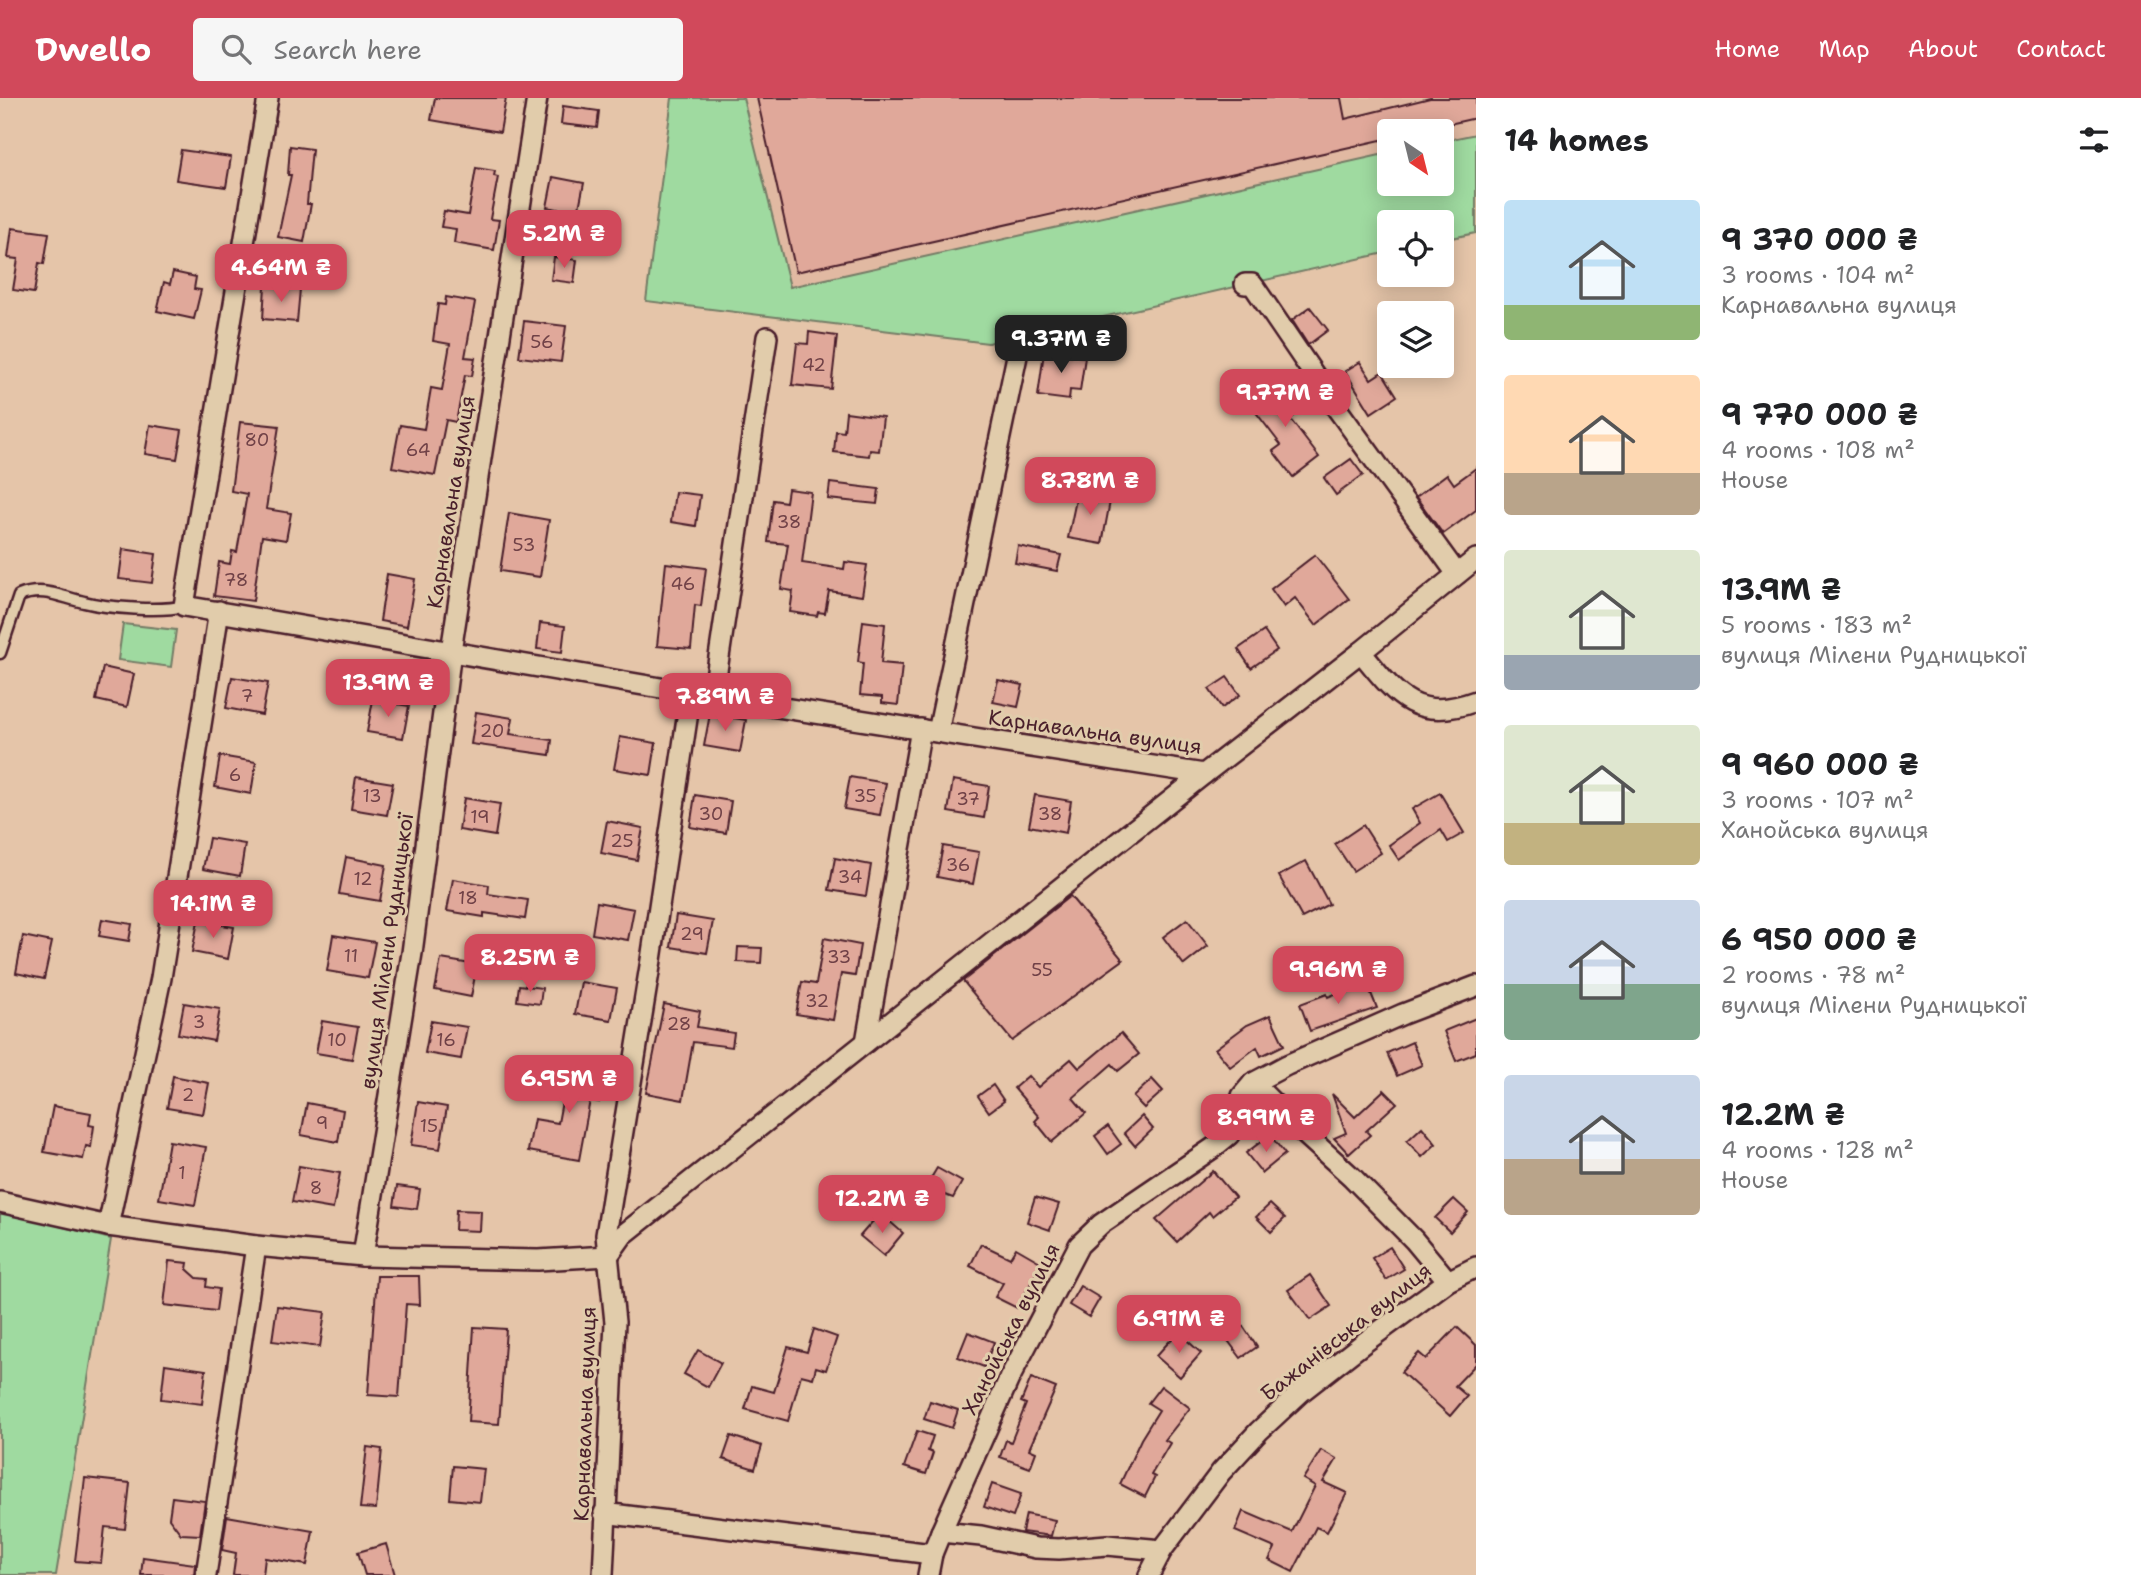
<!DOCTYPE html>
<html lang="en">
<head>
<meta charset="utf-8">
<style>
  :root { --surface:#fff; --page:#f6f6f6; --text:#202124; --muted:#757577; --accent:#d1495b }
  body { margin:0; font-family:"Shantell Sans",sans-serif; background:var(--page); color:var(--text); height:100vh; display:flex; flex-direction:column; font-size:26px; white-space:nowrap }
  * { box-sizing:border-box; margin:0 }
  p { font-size:23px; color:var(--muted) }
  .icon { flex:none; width:38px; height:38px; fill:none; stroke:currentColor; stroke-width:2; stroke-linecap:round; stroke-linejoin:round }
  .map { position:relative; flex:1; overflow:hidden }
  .panel { display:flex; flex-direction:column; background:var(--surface); width:665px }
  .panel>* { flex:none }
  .needle { width:46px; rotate:145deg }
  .controls { position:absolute; left:1377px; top:21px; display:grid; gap:14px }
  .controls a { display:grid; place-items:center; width:77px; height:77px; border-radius:7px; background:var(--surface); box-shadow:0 4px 18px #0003; font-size:35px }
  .price { position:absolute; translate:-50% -60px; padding:0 16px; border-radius:14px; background:var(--accent); color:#fff; font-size:23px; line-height:46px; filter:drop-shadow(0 2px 4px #0008) }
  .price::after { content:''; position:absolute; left:50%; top:42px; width:21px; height:16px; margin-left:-10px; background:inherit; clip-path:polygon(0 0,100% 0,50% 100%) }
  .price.active { background:#222; color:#fff }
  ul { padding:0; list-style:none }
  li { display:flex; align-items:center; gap:21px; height:175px; padding:0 28px }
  li span { display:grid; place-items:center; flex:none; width:196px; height:140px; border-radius:7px; color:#555 }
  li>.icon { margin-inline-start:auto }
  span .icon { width:84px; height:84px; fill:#fffc; stroke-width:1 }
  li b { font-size:30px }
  h2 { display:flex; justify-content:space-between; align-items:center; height:84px; padding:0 28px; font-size:30px }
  header { display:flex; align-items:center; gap:42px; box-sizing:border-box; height:98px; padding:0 35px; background:var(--accent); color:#fff }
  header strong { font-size:33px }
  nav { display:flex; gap:38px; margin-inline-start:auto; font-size:24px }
  .search { width:490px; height:63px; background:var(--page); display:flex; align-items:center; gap:18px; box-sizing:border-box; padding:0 24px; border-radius:7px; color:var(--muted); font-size:26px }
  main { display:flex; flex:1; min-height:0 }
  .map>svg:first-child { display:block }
  .built { fill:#e1b9a2 }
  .green { fill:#9fdaa0; stroke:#747c66; stroke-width:2 }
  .building { fill:#e0a89a; stroke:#4a1f2b; stroke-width:2 }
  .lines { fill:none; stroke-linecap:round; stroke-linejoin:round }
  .lane-casing { stroke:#4a1f2b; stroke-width:15 }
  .street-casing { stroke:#4a1f2b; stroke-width:24 }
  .lane { stroke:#e1ccab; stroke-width:10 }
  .street { stroke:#e1ccab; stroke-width:19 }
  .labels { text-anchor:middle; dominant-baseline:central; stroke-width:6; stroke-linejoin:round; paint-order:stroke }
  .number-label { font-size:18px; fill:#704147 }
  .street-label { font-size:21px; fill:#4a1f2b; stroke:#e1ccab }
</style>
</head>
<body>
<header>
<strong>Dwello</strong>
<div class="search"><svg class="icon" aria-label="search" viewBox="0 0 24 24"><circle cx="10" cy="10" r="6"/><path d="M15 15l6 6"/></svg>Search here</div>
<nav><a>Home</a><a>Map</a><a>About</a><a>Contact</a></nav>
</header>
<main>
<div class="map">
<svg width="1476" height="1477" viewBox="0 0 1476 1477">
  <rect width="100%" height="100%" fill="#e5c5a9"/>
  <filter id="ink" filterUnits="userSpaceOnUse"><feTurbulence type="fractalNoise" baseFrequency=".0143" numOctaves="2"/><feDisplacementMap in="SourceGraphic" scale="14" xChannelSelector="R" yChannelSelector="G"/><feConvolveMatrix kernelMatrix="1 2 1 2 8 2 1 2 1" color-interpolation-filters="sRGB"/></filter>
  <g filter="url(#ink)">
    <!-- built -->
    <path class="built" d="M743 0H1476V36L1442 43V33H1390L1389 55 789 189Z"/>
    <!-- green -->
    <g class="green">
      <path d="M672 0H743L790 189 1389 55 1390 86H1442V43L1476 36V135L1442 142V124H1390L1389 154 988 245 646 203Z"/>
      <path d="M123 526 176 532 171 569 118 562Z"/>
      <path d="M0 1113 111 1141 56 1477H0Z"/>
    </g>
    <!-- building -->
    <g class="building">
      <path d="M435 0H506L500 34 431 22Z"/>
      <path d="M757 0H1341L1345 21 1430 0H1476V20L1418 33H1390V40L796 174Z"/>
      <path d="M563 8 599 13 597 30 561 26Z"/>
      <path d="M290 48 312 51 307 106H311L304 144 278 139 291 77H288Z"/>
      <path d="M181 52 231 59 226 89 176 82Z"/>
      <path d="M476 70 495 73 494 78 498 79 490 121 499 122 494 152 454 145 456 131 441 129 444 113 468 117Z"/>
      <path d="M553 79 584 85 578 115 547 109Z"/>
      <path d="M12 130 49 135 44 166 39 165 34 195 13 192 18 161 8 160Z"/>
      <path d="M554 159 577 162 574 185 551 182Z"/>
      <path d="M173 174 196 179 194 191 201 192 194 221 157 213 164 184 170 186Z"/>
      <path d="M265 188 300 191 297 224 263 221Z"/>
      <path d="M446 199 475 204 465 259 475 260 472 278 465 277 456 324 446 322 435 377 392 369 400 327 424 331 431 290 442 292 450 246 433 243 438 206 445 207Z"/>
      <path d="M1310 209 1328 232 1308 247 1292 222Z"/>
      <path d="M524 223 566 228 561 264 519 259Z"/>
      <path d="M809 234 837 238 831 291 792 287 797 245 808 246Z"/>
      <path d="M1044 254 1085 259 1080 293 1070 292 1069 302 1038 298Z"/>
      <path d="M1360 264 1371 281 1382 274 1397 298 1371 315 1345 273Z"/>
      <path d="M1281 285 1301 312 1290 321 1319 359 1293 379 1273 353 1281 347 1251 308Z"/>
      <path d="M846 314 883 319 879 353 870 352 869 358 834 354 836 333 844 334Z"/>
      <path d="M240 324 279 328 266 411 291 415 286 442 262 438 253 503 214 498 219 464 230 466 232 453 237 454 247 396 231 393Z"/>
      <path d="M150 327 182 332 177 361 145 356Z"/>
      <path d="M1351 361 1363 377 1336 397 1324 380Z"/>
      <path d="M1476 370V412L1443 436 1416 399 1447 376 1454 386Z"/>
      <path d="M830 385 879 391 877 406 828 401Z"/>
      <path d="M788 391 811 394 802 465 844 471 845 464 867 467 862 498 829 493 825 515 818 514 817 518 790 514 793 493 781 491 788 446 768 444 773 402 786 404Z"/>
      <path d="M1078 392 1111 398 1102 446 1068 440Z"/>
      <path d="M675 394 700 397 696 428 671 424Z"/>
      <path d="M509 415 549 422 540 479 500 473Z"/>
      <path d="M1018 448 1061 457 1057 473 1015 465Z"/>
      <path d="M123 451 156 456 152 485 119 481Z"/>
      <path d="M1315 457 1349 501 1316 527 1295 500 1284 509 1271 491Z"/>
      <path d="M666 465 706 470 701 508 695 507 691 551 657 548Z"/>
      <path d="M387 476 415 481 407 528 380 523Z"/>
      <path d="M863 523 885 526 881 565 902 567 898 607 882 605V599L860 597 863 565 858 564Z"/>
      <path d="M540 525 565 528 562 554 537 551Z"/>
      <path d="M1264 533 1277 552 1251 570 1238 551Z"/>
      <path d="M103 569 134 576 127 609 96 602Z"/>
      <path d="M232 579 268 585 262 617 226 610Z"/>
      <path d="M1227 579 1240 597 1222 610 1209 591Z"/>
      <path d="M998 582 1023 587 1018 609 993 604Z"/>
      <path d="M373 602 409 608 403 640 367 634Z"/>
      <path d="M476 614 513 620 510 636 552 642 550 657 471 646Z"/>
      <path d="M710 616 746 622 740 654 704 648Z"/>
      <path d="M620 639 656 645 651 677 614 671Z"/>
      <path d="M220 658 256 664 251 696 215 689Z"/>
      <path d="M356 679 393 685 387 717 351 711Z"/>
      <path d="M850 679 886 685 880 717 844 711Z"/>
      <path d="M953 682 989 688 984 720 948 714Z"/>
      <path d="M1440 695 1464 735 1448 744 1441 732 1399 762 1389 747 1420 725 1412 711Z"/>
      <path d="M695 697 731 703 726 735 690 729Z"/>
      <path d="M1035 697 1071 703 1066 735 1029 728Z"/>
      <path d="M464 700 500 706 495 738 459 732Z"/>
      <path d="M607 723 643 730 637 762 601 755Z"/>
      <path d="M1363 727 1381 755 1353 773 1335 746Z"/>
      <path d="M209 740 245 746 240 778 203 771Z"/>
      <path d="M943 748 979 754 973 786 937 779Z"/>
      <path d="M346 759 386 767 380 803 339 796Z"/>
      <path d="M835 760 871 767 866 798 829 792Z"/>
      <path d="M1306 763 1329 806 1302 820 1279 778Z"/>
      <path d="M453 781 489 787 488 796 528 802 525 821 484 815V819L447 813Z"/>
      <path d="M1070 798 1123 862 1012 943 963 883Z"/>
      <path d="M597 804 634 811 628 842 592 836Z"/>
      <path d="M676 817 713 823 707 855 671 849Z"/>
      <path d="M102 821 132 826 129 843 99 838Z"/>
      <path d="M1187 821 1208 848 1184 867 1163 839Z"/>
      <path d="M198 823 234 829 228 861 192 854Z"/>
      <path d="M333 837 375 844 368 880 327 873Z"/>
      <path d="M23 838 52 844 44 881 16 875Z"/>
      <path d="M824 840 860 847 855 878 841 876 833 922 796 916 802 884 816 886Z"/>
      <path d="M738 849 762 850 761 865 737 864Z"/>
      <path d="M441 861 477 867 471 899 435 892Z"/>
      <path d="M1366 883 1377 910 1310 933 1300 906 1327 896 1328 899Z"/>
      <path d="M581 884 617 890 611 922 575 916Z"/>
      <path d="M519 887 542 890 540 906 517 903Z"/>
      <path d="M184 905 220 911 214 943 178 936Z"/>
      <path d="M664 906 700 913 697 929 734 935 732 949 693 944 683 1002 646 995Z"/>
      <path d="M1270 917 1284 947 1261 958 1257 949 1230 969 1215 951 1247 927Z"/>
      <path d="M1476 920V955L1456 963 1444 933Z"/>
      <path d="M322 923 358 929 352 961 316 955Z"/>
      <path d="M431 923 467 929 461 961 425 955Z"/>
      <path d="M1121 935 1139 956 1118 973 1112 966 1073 1000 1086 1015 1052 1044 1035 1023 1039 1019 1014 990 1028 978 1038 989 1071 961 1079 970Z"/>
      <path d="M1412 944 1422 967 1397 978 1387 955Z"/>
      <path d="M569 966 605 972 599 1004 590 1002 579 1062 528 1053 534 1021 558 1025Z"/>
      <path d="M173 978 209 985 203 1016 167 1010Z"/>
      <path d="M1152 981 1163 993 1144 1010 1133 999Z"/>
      <path d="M993 987 1004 1003 989 1014 978 998Z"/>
      <path d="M1384 992 1397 1005 1366 1033 1370 1037 1349 1056 1334 1040 1346 1035 1332 996 1355 1019Z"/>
      <path d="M418 1004 447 1009 440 1051 411 1047Z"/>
      <path d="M307 1005 343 1012 338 1044 301 1037Z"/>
      <path d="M53 1008 91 1015 89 1027 94 1028 91 1049 86 1048 83 1061 44 1054Z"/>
      <path d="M1142 1018 1153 1031 1135 1048 1124 1035Z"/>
      <path d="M1108 1028 1121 1046 1108 1056 1095 1038Z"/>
      <path d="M1422 1029 1436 1046 1422 1059 1407 1043Z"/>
      <path d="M1270 1037 1285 1056 1262 1075 1246 1055Z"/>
      <path d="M169 1043 206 1049 195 1107 159 1101Z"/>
      <path d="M299 1068 340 1075 333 1111 292 1104Z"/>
      <path d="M937 1070 962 1084 953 1100 925 1090Z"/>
      <path d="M1213 1073 1235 1099 1212 1118 1209 1114 1177 1144 1156 1122Z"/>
      <path d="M397 1088 420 1091 417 1111 394 1108Z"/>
      <path d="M1035 1099 1059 1106 1050 1132 1027 1124Z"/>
      <path d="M1454 1101 1468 1114 1450 1134 1435 1120Z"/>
      <path d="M1270 1106 1285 1120 1271 1134 1256 1119Z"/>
      <path d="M456 1112 481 1113 480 1133 455 1132Z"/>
      <path d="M880 1115 903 1135 884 1158 860 1138Z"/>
      <path d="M981 1146 1010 1160 1016 1150 1042 1165 1017 1210 995 1199 1003 1185 970 1168Z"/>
      <path d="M1390 1149 1404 1171 1386 1182 1372 1160Z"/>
      <path d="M169 1163 188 1165 187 1171 197 1180 207 1181 206 1189 219 1191 216 1213 164 1207Z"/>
      <path d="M1310 1177 1331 1208 1310 1222 1288 1192Z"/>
      <path d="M377 1178H419L420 1207 406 1206 399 1299 368 1297Z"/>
      <path d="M1080 1188 1100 1200 1089 1219 1069 1207Z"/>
      <path d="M277 1208 325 1214 320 1249 272 1243Z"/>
      <path d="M1243 1228 1257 1249 1241 1260 1226 1240Z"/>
      <path d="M474 1229 506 1231 499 1326 468 1324Z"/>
      <path d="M1457 1229 1476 1247V1266L1455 1288 1467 1298 1450 1318 1401 1274 1419 1255 1426 1261Z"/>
      <path d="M814 1231 837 1239 826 1272 816 1269 813 1280 801 1277 788 1323 745 1311 752 1288 774 1294 788 1249 807 1254Z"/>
      <path d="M968 1234 994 1244 984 1269 958 1259Z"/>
      <path d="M1178 1234 1201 1255 1180 1279 1156 1258Z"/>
      <path d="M698 1252 721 1265 708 1289 684 1276Z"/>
      <path d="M165 1266 206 1272 202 1306 161 1301Z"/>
      <path d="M1031 1280 1056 1290 1029 1351 1036 1354 1030 1370 1000 1359 1006 1342 1011 1344 1026 1306 1021 1304Z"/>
      <path d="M1161 1288 1190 1310 1165 1342 1170 1345 1151 1377 1155 1379 1145 1399 1120 1386 1141 1341 1159 1312 1148 1305Z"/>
      <path d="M930 1303 958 1312 952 1330 924 1321Z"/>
      <path d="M917 1333 933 1338 928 1353 933 1355 926 1376 904 1369Z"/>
      <path d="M731 1338 762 1348 755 1371 723 1361Z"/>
      <path d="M367 1349 382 1351 376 1411 360 1410Z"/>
      <path d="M1321 1352 1337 1361 1323 1384 1347 1395 1327 1434 1316 1429 1293 1474 1269 1462 1275 1450 1235 1433 1243 1413 1292 1434 1315 1388 1303 1381Z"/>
      <path d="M453 1368 484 1371 480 1404 450 1401Z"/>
      <path d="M85 1380 130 1385 125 1431 105 1429 101 1465 75 1463Z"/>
      <path d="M992 1386 1021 1396 1013 1419 984 1409Z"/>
      <path d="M172 1399 205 1403 200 1437 181 1436 169 1420Z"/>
      <path d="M1026 1416 1055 1422 1051 1438 1022 1434Z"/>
      <path d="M227 1418 313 1433 307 1467 265 1460 263 1477H233L236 1455 222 1452Z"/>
      <path d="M386 1446 395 1477H365L358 1454Z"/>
      <path d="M143 1459 195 1466 194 1477H141Z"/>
    </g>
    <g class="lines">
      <defs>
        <path id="lane" d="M0 555 19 498C43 488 61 499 84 504 107 510 162 514 184 508"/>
        <g id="street">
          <path d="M268 0 184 508 713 599 1204 676 1361 554C1396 597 1415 625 1476 603"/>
          <path d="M1245 186H1252L1255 190 1338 312 1457 476"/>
          <path d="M1361 554 1476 461"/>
          <path d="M713 599 767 239"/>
          <path d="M938 634 1017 258"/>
          <path d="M866 944 921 631"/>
          <path d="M1253 985 1297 1029 1352 1079 1414 1142 1448 1183"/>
          <path d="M0 1104 108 1128 256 1148 363 1158 538 1162 608 1158"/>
          <path d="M108 1128 161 880 219 513"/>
          <path d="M363 1158 412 855 451 553 537 0"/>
          <path d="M608 1158 623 1137 1204 676"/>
          <path d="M604 1415 932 1456"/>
          <path d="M941 1434 981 1438 1036 1450 1059 1451 1107 1447 1162 1452"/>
          <path d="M206 1477 256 1148"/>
          <path d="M603 1477 615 1224 606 1137 651 862 691 594"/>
          <path d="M928 1477 932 1456 941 1434 1009 1281 1079 1147 1101 1126 1213 1050 1229 1037 1237 1021 1242 998 1253 985 1287 967 1403 916 1476 888"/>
          <path d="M1149 1477 1162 1452 1221 1374 1259 1333 1301 1294 1365 1244 1448 1183 1476 1169"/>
        </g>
      </defs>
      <!-- lane casing -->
      <use href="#lane" class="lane-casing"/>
      <!-- street casing -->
      <use href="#street" class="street-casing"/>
      <!-- lane -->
      <use href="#lane" class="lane"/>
      <!-- street -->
      <use href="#street" class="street"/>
    </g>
  </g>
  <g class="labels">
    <!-- number labels -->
    <g class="number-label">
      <text x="542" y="244">56</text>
      <text x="814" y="267">42</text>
      <text x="257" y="342">80</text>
      <text x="418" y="352">64</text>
      <text x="789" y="424">38</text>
      <text x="524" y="447">53</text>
      <text x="236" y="482">78</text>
      <text x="683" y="486">46</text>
      <text x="247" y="598">7</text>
      <text x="492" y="633">20</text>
      <text x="235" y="677">6</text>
      <text x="372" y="698">13</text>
      <text x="865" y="698">35</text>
      <text x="968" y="701">37</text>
      <text x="711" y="716">30</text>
      <text x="1050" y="716">38</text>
      <text x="480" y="719">19</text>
      <text x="622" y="743">25</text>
      <text x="958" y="767">36</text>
      <text x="850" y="779">34</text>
      <text x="363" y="781">12</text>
      <text x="468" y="800">18</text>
      <text x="692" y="836">29</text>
      <text x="351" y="858">11</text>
      <text x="839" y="859">33</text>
      <text x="1042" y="872">55</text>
      <text x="817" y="903">32</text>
      <text x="199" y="924">3</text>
      <text x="679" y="926">28</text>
      <text x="337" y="942">10</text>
      <text x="446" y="942">16</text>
      <text x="188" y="997">2</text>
      <text x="322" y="1025">9</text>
      <text x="429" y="1028">15</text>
      <text x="182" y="1075">1</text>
      <text x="316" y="1090">8</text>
    </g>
    <!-- street labels -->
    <g class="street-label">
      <text transform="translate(451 404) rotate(-81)">Карнавальна вулиця</text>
      <text transform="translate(1095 634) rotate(8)">Карнавальна вулиця</text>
      <text transform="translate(387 853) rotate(-82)">вулиця Мілени Рудницької</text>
      <text transform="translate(1011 1231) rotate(-63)">Ханойська вулиця</text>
      <text transform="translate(1346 1234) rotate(-38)">Бажанівська вулиця</text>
      <text transform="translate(585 1316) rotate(-88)">Карнавальна вулиця</text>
    </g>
  </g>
</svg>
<div class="controls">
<a><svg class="needle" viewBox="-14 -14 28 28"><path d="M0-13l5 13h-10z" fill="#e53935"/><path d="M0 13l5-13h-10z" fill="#757577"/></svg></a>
<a><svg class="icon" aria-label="locate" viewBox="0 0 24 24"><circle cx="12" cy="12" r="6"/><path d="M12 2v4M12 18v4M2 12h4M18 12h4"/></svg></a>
<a><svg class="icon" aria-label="layers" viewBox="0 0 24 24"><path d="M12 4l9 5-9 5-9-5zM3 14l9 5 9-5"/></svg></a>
</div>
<b class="price" style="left:564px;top:172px">5.2M ₴</b>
<b class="price" style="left:281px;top:206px">4.64M ₴</b>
<b class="price active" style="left:1061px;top:277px">9.37M ₴</b>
<b class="price" style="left:1285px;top:331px">9.77M ₴</b>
<b class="price" style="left:1090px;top:419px">8.78M ₴</b>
<b class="price" style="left:388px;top:621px">13.9M ₴</b>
<b class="price" style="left:725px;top:635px">7.89M ₴</b>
<b class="price" style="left:213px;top:842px">14.1M ₴</b>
<b class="price" style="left:530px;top:896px">8.25M ₴</b>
<b class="price" style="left:1338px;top:908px">9.96M ₴</b>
<b class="price" style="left:569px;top:1017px">6.95M ₴</b>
<b class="price" style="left:1266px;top:1056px">8.99M ₴</b>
<b class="price" style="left:882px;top:1137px">12.2M ₴</b>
<b class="price" style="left:1179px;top:1257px">6.91M ₴</b>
</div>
<section class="panel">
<h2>14 homes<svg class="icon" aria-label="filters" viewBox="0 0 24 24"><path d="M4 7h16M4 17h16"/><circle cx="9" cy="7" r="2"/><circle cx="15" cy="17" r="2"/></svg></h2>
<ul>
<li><span style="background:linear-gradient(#bfe0f5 75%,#8fb573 0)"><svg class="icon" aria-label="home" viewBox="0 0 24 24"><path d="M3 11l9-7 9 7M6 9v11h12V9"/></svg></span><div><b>9 370 000 ₴</b><p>3 rooms · 104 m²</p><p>Карнавальна вулиця</p></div></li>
<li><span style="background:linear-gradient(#ffd9b3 70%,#b9a48a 0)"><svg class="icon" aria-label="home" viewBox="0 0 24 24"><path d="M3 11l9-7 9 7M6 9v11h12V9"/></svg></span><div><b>9 770 000 ₴</b><p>4 rooms · 108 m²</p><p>House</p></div></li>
<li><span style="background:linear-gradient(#dfe7d0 75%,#9aa5b1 0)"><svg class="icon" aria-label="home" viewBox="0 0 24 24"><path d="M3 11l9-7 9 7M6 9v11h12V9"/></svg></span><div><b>13.9M ₴</b><p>5 rooms · 183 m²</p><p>вулиця Мілени Рудницької</p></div></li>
<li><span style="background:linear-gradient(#dfe7d0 70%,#c2b280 0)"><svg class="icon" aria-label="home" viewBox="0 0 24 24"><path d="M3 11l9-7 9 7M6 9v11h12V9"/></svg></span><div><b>9 960 000 ₴</b><p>3 rooms · 107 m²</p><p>Ханойська вулиця</p></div></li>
<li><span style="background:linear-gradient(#c9d6e8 60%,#7fa58c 0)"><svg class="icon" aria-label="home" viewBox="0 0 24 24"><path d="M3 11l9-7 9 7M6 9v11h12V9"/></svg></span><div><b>6 950 000 ₴</b><p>2 rooms · 78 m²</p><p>вулиця Мілени Рудницької</p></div></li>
<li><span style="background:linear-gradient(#c9d6e8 60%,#b9a48a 0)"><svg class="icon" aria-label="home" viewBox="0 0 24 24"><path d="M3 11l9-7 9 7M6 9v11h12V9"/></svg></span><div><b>12.2M ₴</b><p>4 rooms · 128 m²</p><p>House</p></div></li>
</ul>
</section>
</main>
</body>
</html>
